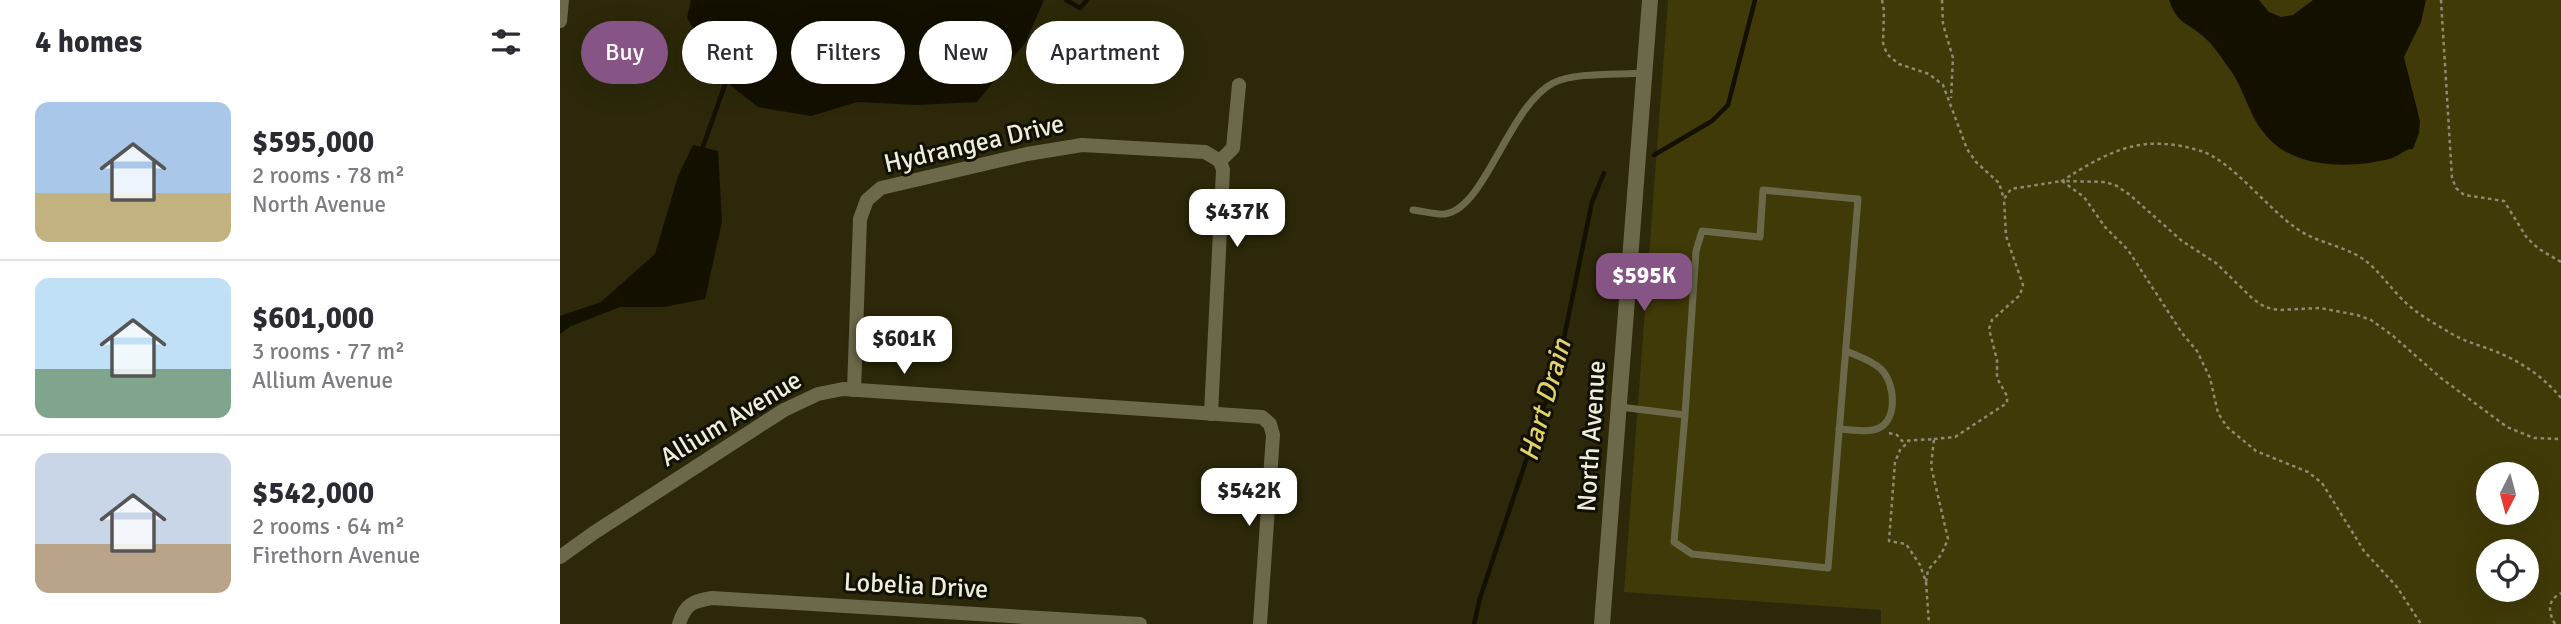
<!DOCTYPE html>
<html lang="en">
<head>
<meta charset="utf-8">
<style>
  :root { --surface:#fff; --page:#f7f7f7; --text:#2b2b33; --muted:#7c7c81; --line:#e1e1e2; --accent:#875585 }
  body { margin:0; font-family:Signika,sans-serif; background:var(--page); color:var(--text); height:100vh; display:flex; flex-direction:column; font-size:26px; white-space:nowrap }
  * { box-sizing:border-box; margin:0 }
  p { font-size:23px; color:var(--muted) }
  .icon { flex:none; width:38px; height:38px; fill:none; stroke:currentColor; stroke-width:2; stroke-linecap:round; stroke-linejoin:round }
  .map { position:relative; flex:1; overflow:hidden }
  .details { display:flex; flex-direction:column; background:var(--surface); width:560px }
  .details>* { flex:none }
  .guide { position:absolute; left:21px; top:21px; width:665px; height:63px; display:flex; gap:14px }
  .needle { width:46px; rotate:186deg }
  .fabs { position:absolute; left:1916px; top:462px; display:grid; gap:14px }
  .fabs a { display:grid; place-items:center; width:63px; height:63px; border-radius:50%; background:var(--surface); box-shadow:0 7px 28px #0002; font-size:35px }
  .price { position:absolute; translate:-50% -60px; padding:0 16px; border-radius:14px; background:#fff; color:#222; font-size:23px; line-height:46px; filter:drop-shadow(0 2px 4px #0008) }
  .price::after { content:''; position:absolute; left:50%; top:42px; width:21px; height:16px; margin-left:-10px; background:inherit; clip-path:polygon(0 0,100% 0,50% 100%) }
  .price.active { background:var(--accent); color:#fff }
  ul { padding:0; list-style:none }
  li { display:flex; align-items:center; gap:21px; height:175px; padding:0 35px }
  li+li { border-top:2px solid var(--line) }
  li span { display:grid; place-items:center; flex:none; width:196px; height:140px; border-radius:14px; color:#555 }
  li>.icon { margin-inline-start:auto }
  span .icon { width:84px; height:84px; fill:#fffc; stroke-width:1 }
  li b { font-size:30px }
  h2 { display:flex; justify-content:space-between; align-items:center; height:84px; padding:0 35px; font-size:30px }
  .chip { padding:0 24px; border-radius:32px; background:var(--surface); box-shadow:0 7px 28px #0002; font-size:24px; line-height:63px }
  .chip.active { background:var(--accent); color:#fff }
  main { display:flex; flex:1; min-height:0 }
  .map>svg:first-child { display:block }
  .green { fill:#403a08; fill-rule:evenodd }
  .water { fill:#141000 }
  .lines { fill:none; stroke-linecap:round; stroke-linejoin:round }
  .stream { stroke:#141000; stroke-width:4.5 }
  .path { stroke:#8d8a71; stroke-width:2.5; stroke-dasharray:3.5 3.5; stroke-linecap:butt }
  .service { stroke:#6c694b; stroke-width:7 }
  .minor { stroke:#6c694b; stroke-width:14 }
  .tertiary { stroke:#6c694b; stroke-width:16 }
  .labels { text-anchor:middle; dominant-baseline:central; stroke-width:6; stroke-linejoin:round; paint-order:stroke }
  .street-label { font-size:26px; fill:#efeddb; stroke:#121005 }
  .water-label { font-size:28px; font-style:italic; fill:#e0d269; stroke:#121005 }
</style>
</head>
<body>
<main>
<section class="details">
<h2>4 homes<svg class="icon" aria-label="filters" viewBox="0 0 24 24"><path d="M4 7h16M4 17h16"/><circle cx="9" cy="7" r="2"/><circle cx="15" cy="17" r="2"/></svg></h2>
<ul>
<li><span style="background:linear-gradient(#a9c7e8 65%,#c2b280 0)"><svg class="icon" aria-label="home" viewBox="0 0 24 24"><path d="M3 11l9-7 9 7M6 9v11h12V9"/></svg></span><div><b>$595,000</b><p>2 rooms · 78 m²</p><p>North Avenue</p></div></li>
<li><span style="background:linear-gradient(#bfe0f5 65%,#7fa58c 0)"><svg class="icon" aria-label="home" viewBox="0 0 24 24"><path d="M3 11l9-7 9 7M6 9v11h12V9"/></svg></span><div><b>$601,000</b><p>3 rooms · 77 m²</p><p>Allium Avenue</p></div></li>
<li><span style="background:linear-gradient(#c9d6e8 65%,#b9a48a 0)"><svg class="icon" aria-label="home" viewBox="0 0 24 24"><path d="M3 11l9-7 9 7M6 9v11h12V9"/></svg></span><div><b>$542,000</b><p>2 rooms · 64 m²</p><p>Firethorn Avenue</p></div></li>
</ul>
</section>
<div class="map">
<svg width="2001" height="624" viewBox="0 0 2001 624">
  <rect width="100%" height="100%" fill="#2c2809"/>
  <!-- green -->
  <path class="green" d="M1108 0H2001V624H1321V610L1064 592ZM1928 474H1967V513H1928ZM1928 551H1967V590H1928Z"/>
  <!-- water -->
  <g class="water">
    <path d="M131 0H484L465 43 417 102 356 105 297 102 251 116 198 107 166 82 127 18Z"/>
    <path d="M1609 0H1699L1709 12 1721 17 1733 15 1753 0H1866L1861 22 1844 57 1860 121 1859 133 1853 149C1843 149 1839 157 1829 159 1790 169 1731 169 1704 133 1688 114 1684 87 1668 67 1661 57 1654 46 1644 37 1627 22 1617 24 1609 0Z"/>
    <path d="M133 145 158 151 162 222 145 299 104 307H60L11 326 0 334V316L41 302 95 254 118 176Z"/>
  </g>
  <g class="lines">
    <!-- stream -->
    <g class="stream">
      <path d="M506 0 520 8 527 0"/>
      <path d="M141 152 166 82 171 81"/>
      <path d="M1094 155 1152 121 1168 105 1195 0"/>
      <path d="M914 624 920 598 999 362 1032 202 1044 173"/>
    </g>
    <!-- path -->
    <g class="path">
      <path d="M1322 0 1324 11 1323 43 1327 54 1339 64 1369 74 1383 85 1407 149 1416 162 1439 183 1444 199"/>
      <path d="M1382 0 1383 24 1393 58 1391 98"/>
      <path d="M1881 0 1892 178 1896 188 1904 195 1944 201 1967 238 1979 249 2001 262"/>
      <path d="M2001 398C1984 377 1961 362 1937 352 1922 346 1906 342 1892 334 1876 324 1858 315 1844 301 1830 288 1819 270 1803 259 1783 245 1756 243 1736 228 1708 209 1672 161 1641 151 1583 133 1550 150 1502 181L1545 182 1557 186 1570 195 1622 241 1656 263 1693 299 1705 307 1718 310 1760 308 1797 315 1811 320 1832 335 1881 378 1947 427 1974 438 2001 439"/>
      <path d="M1329 433 1337 435 1342 441 1374 439 1371 466 1388 539 1381 555 1368 570 1366 582 1360 565 1346 544 1329 541 1335 462 1340 450 1350 440"/>
      <path d="M1374 439 1395 437 1447 403V396L1437 378V360L1429 329 1432 320 1460 295 1463 285 1446 236 1444 199 1451 189 1502 181 1524 197 1545 227 1568 250 1622 333 1637 351 1650 378 1658 413 1667 427 1696 451 1748 472 1762 483 1804 551 1837 587 1861 624"/>
      <path d="M1366 582 1369 624"/>
      <path d="M1995 624C1988 612 1987 600 2001 593"/>
    </g>
    <!-- service -->
    <g class="service">
      <path d="M853 210C863 211 876 215 885 214 925 209 948 107 993 83 1014 72 1059 75 1083 73"/>
      <path d="M1060 407 1125 415 1114 542 1132 554 1268 568 1298 199 1203 190 1200 237 1142 231 1136 251 1125 415"/>
      <path d="M1279 429C1290 430 1303 432 1313 430 1339 425 1336 384 1321 369 1311 360 1298 356 1286 351"/>
    </g>
    <!-- minor -->
    <g class="minor">
      <path d="M0 21 2 0"/>
      <path d="M294 390 300 219 307 200 321 188 467 154 522 145 645 152 660 161"/>
      <path d="M651 414 663 170 660 161 673 148 679 85"/>
      <path d="M0 557 35 532 224 410 258 394 283 389 702 417 710 424 713 435 700 624"/>
      <path d="M119 624C125 604 133 601 152 598L580 624"/>
    </g>
    <!-- tertiary -->
    <path class="tertiary" d="M1042 624 1090 0"/>
  </g>
  <g class="labels">
    <!-- street labels -->
    <g class="street-label">
      <text transform="translate(414 144) rotate(-13)">Hydrangea Drive</text>
      <text transform="translate(171 419) rotate(-31)">Allium Avenue</text>
      <text transform="translate(1032 436) rotate(-86)">North Avenue</text>
      <text transform="translate(356 586) rotate(3)">Lobelia Drive</text>
    </g>
    <!-- water labels -->
    <g class="water-label">
      <text transform="translate(985 400) rotate(-74)">Hart Drain</text>
    </g>
  </g>
</svg>
<div class="fabs">
<a><svg class="needle" viewBox="-14 -14 28 28"><path d="M0-13l5 13h-10z" fill="#e53935"/><path d="M0 13l5-13h-10z" fill="#7c7c81"/></svg></a>
<a><svg class="icon" aria-label="locate" viewBox="0 0 24 24"><circle cx="12" cy="12" r="6"/><path d="M12 2v4M12 18v4M2 12h4M18 12h4"/></svg></a>
</div>
<b class="price" style="left:677px;top:249px">$437K</b>
<b class="price active" style="left:1084px;top:313px">$595K</b>
<b class="price" style="left:344px;top:376px">$601K</b>
<b class="price" style="left:689px;top:528px">$542K</b>
<div class="guide">
<a class="chip active">Buy</a>
<a class="chip">Rent</a>
<a class="chip">Filters</a>
<a class="chip">New</a>
<a class="chip">Apartment</a>
</div>
</div>
</main>
</body>
</html>
